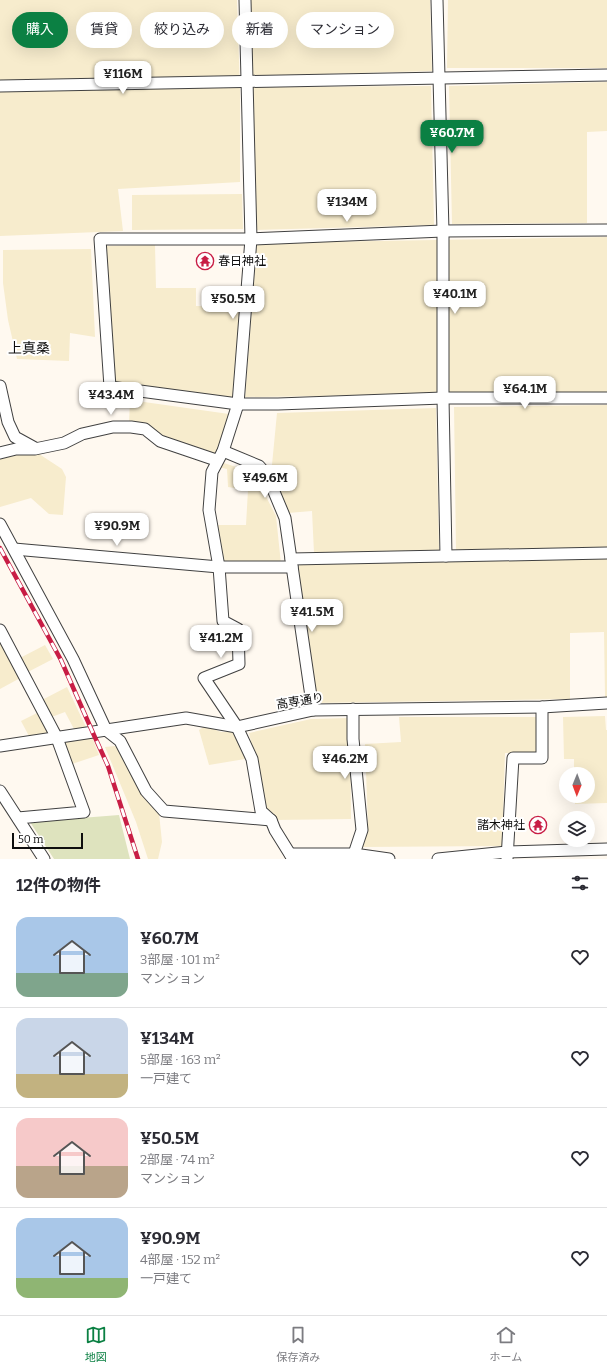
<!DOCTYPE html>
<html lang="ja">
<head>
<meta charset="utf-8">
<style>
  :root { --surface:#fff; --page:#f2f2f3; --text:#2b2b33; --muted:#7c7c81; --line:#e1e1e2; --accent:#0b8043 }
  body { margin:0; font-family:Bitter,"Noto Sans JP",serif; background:var(--page); color:var(--text); height:100vh; display:flex; flex-direction:column; font-size:15px; white-space:nowrap }
  * { box-sizing:border-box; margin:0 }
  p { font-size:13px; color:var(--muted) }
  .icon { flex:none; width:22px; height:22px; fill:none; stroke:currentColor; stroke-width:2; stroke-linecap:round; stroke-linejoin:round }
  .map { position:relative; height:859px; overflow:hidden }
  .drawer { display:flex; flex-direction:column; background:var(--surface); flex:1 }
  .drawer>* { flex:none }
  .guide { position:absolute; left:12px; top:12px; width:400px; height:36px; display:flex; gap:8px }
  .needle { width:26px; rotate:181deg }
  .controls { position:absolute; left:559px; top:767px; display:grid; gap:8px }
  .controls a { display:grid; place-items:center; width:36px; height:36px; border-radius:50%; background:var(--surface); box-shadow:0 4px 16px #0002; font-size:20px }
  .scale { position:absolute; left:12px; bottom:10px; width:71px; box-sizing:border-box; padding-left:4px; border:2px solid #0e0e0e; border-top:0; font-size:11px; line-height:14px; white-space:nowrap; color:#0e0e0e; -webkit-text-stroke:3px #fff; paint-order:stroke }
  .price { position:absolute; translate:-50% -34px; padding:0 9px; border-radius:8px; background:#fff; color:#222; font-size:13px; line-height:26px; filter:drop-shadow(0 1px 2px #0008) }
  .price::after { content:''; position:absolute; left:50%; top:24px; width:12px; height:9px; margin-left:-6px; background:inherit; clip-path:polygon(0 0,100% 0,50% 100%) }
  .price.current { background:var(--accent); color:#fff }
  ul { padding:0; list-style:none }
  li { display:flex; align-items:center; gap:12px; height:100px; padding:0 16px }
  li+li { border-top:1px solid var(--line) }
  li span { display:grid; place-items:center; flex:none; width:112px; height:80px; border-radius:12px; color:#555 }
  li>.icon { margin-inline-start:auto }
  span .icon { width:48px; height:48px; fill:#fffc; stroke-width:1 }
  li b { font-size:17px }
  h2 { display:flex; justify-content:space-between; align-items:center; height:48px; padding:0 16px; font-size:17px }
  .pill { padding:0 14px; border-radius:18px; background:var(--surface); box-shadow:0 4px 16px #0002; font-size:14px; line-height:36px }
  .pill.current { background:var(--accent); color:#fff }
  .tab-bar { display:flex; justify-content:space-around; align-items:center; height:56px; border-top:1px solid var(--line); background:var(--surface); font-size:11px; color:var(--muted) }
  .tab-bar a { display:grid; justify-items:center; gap:2px }
  .tab-bar .current { color:var(--accent) }
  .map>svg:first-child { display:block }
  .farmland { fill:#f7eccd }
  .cemetery { fill:#dee3be }
  .lines { fill:none; stroke-linecap:round; stroke-linejoin:round }
  .minor-casing { stroke:#414141; stroke-width:13 }
  .minor { stroke:#fff; stroke-width:11 }
  .rail-casing { stroke:#c81d45; stroke-width:4.5 }
  .rail { stroke:#fff; stroke-width:3; stroke-dasharray:9; stroke-linecap:butt }
  .labels { text-anchor:middle; dominant-baseline:central; stroke-width:4; stroke-linejoin:round; paint-order:stroke }
  .poi-label { font-size:12px; fill:#0e0e0e; stroke:#fff; text-anchor:start }
  .street-label { font-size:12px; fill:#0e0e0e; stroke:#fff }
  .quarter-label { font-size:14px; fill:#0e0e0e; stroke:#fff }
</style>
</head>
<body>
<div class="map">
<svg width="607" height="859" viewBox="0 0 607 859">
  <rect width="100%" height="100%" fill="#fff9f0"/>
  <!-- farmland -->
  <g class="farmland">
    <path d="M0 0H237L240 91V182L118 189 123 231 0 236Z"/>
    <path d="M251 0H430L432 71 251 76Z"/>
    <path d="M448 0H607V68H447Z"/>
    <path d="M607 82V131L587 132V223L452 224 449 86Z"/>
    <path d="M431 86 434 225 255 230 252 87Z"/>
    <path d="M242 194 243 229 132 230V195Z"/>
    <path d="M607 237V392L245 397 257 243Z"/>
    <path d="M155 245 156 288H196V306L241 307 235 397 232 399 115 385 105 246Z"/>
    <path d="M91 249 95 337 70 333 69 361 17 359 8 320 3 283V250Z"/>
    <path d="M130 400 229 414 216 453 212 455 168 439 148 425 129 424Z"/>
    <path d="M607 405V549L456 551 454 407Z"/>
    <path d="M436 408 439 550 314 553 312 511 288 513 271 475 277 413Z"/>
    <path d="M36 452 62 469 66 477 63 515 49 514 31 498 0 507V456Z"/>
    <path d="M221 462 254 473 276 516 281 564 223 563 218 525H246L248 490 228 487 227 469 218 467Z"/>
    <path d="M607 558V697H605L604 632 570 633V699L315 703 294 569 305 562Z"/>
    <path d="M4 642 22 677 0 689V644Z"/>
    <path d="M45 645 53 659 26 673 18 659Z"/>
    <path d="M67 687 86 727 74 729 65 712 49 718 40 701Z"/>
    <path d="M39 712 49 734 30 738 21 721Z"/>
    <path d="M605 716 606 730H607V803L575 804V796H588V774H574V759H564L563 717Z"/>
    <path d="M399 717H536V753H505L502 846 361 847 368 826 365 744 401 742Z"/>
    <path d="M350 718 351 819 274 820 266 808 249 733 311 719Z"/>
    <path d="M205 726 221 732H235L245 759 209 765 199 730Z"/>
    <path d="M92 737 99 755 72 764 62 743Z"/>
    <path d="M115 746 124 755 159 813 162 842 158 859H148L136 822 105 747Z"/>
  </g>
  <!-- cemetery -->
  <path class="cemetery" d="M119 815 130 859H54L30 822Z"/>
  <g class="lines">
    <defs>
      <g id="minor">
        <path d="M245 0 251 239 238 404 223 451 212 472 209 510 219 567 223 621 238 629 239 664 204 678 237 727 252 759 261 811 271 820 275 830 293 859"/>
        <path d="M437 0 443 231V398L446 556"/>
        <path d="M0 86 607 75"/>
        <path d="M607 230 443 231 251 239H100L110 387 238 404H278L443 398H607"/>
        <path d="M0 386 8 422 15 437 35 448"/>
        <path d="M223 451 259 466 267 475 285 518 313 710"/>
        <path d="M0 453 16 449H35L64 443 82 434 113 427H131L145 429 160 441 216 460"/>
        <path d="M0 524 73 659 106 730 120 741 146 791 164 811 271 820"/>
        <path d="M14 549 219 567H292"/>
        <path d="M291 559 607 553"/>
        <path d="M0 630 57 738 84 812 18 818"/>
        <path d="M353 709V739L362 830 354 854"/>
        <path d="M0 746 186 718 237 727 313 710 542 707 607 703"/>
        <path d="M0 791 44 859"/>
        <path d="M290 854H354L389 859"/>
        <path d="M438 859 507 852 607 849"/>
        <path d="M507 859 513 758H542V707"/>
      </g>
    </defs>
    <!-- minor casing -->
    <use href="#minor" class="minor-casing"/>
    <!-- minor -->
    <use href="#minor" class="minor"/>
    <defs>
      <path id="rail" d="M0 548 61 660 93 733 108 766 138 859"/>
    </defs>
    <!-- rail casing -->
    <use href="#rail" class="rail-casing"/>
    <!-- rail -->
    <use href="#rail" class="rail"/>
  </g>
  <!-- icons -->
  <defs>
    <symbol id="temple-ring" viewBox="-11 -11 22 22"><circle r="9.5" fill="#fff" stroke="#c81d45" stroke-width="1.5"/><path d="M0-6L5-2H3V0L6.5 2.5H4V6H1.5V3h-3V6H-4V2.5H-6.5L-3 0V-2H-5Z" fill="#c81d45"/></symbol>
  </defs>
  <g fill-rule="evenodd">
    <use href="#temple-ring" x="195" y="251" width="20" height="20"/>
    <use href="#temple-ring" x="528" y="815" width="20" height="20"/>
  </g>
  <g class="labels">
    <!-- poi labels -->
    <g class="poi-label">
      <text x="218" y="261">春日神社</text>
      <text x="525" y="825" text-anchor="end">諸木神社</text>
    </g>
    <!-- street labels -->
    <g class="street-label">
      <text transform="translate(300 701) rotate(-9)">高専通り</text>
    </g>
    <!-- quarter labels -->
    <g class="quarter-label">
      <text x="29" y="348">上真桑</text>
    </g>
  </g>
</svg>
<div class="controls">
<a><svg class="needle" viewBox="-14 -14 28 28"><path d="M0-13l5 13h-10z" fill="#e53935"/><path d="M0 13l5-13h-10z" fill="#7c7c81"/></svg></a>
<a><svg class="icon" aria-label="layers" viewBox="0 0 24 24"><path d="M12 4l9 5-9 5-9-5zM3 14l9 5 9-5"/></svg></a>
</div>
<div class="scale">50 m</div>
<b class="price" style="left:123px;top:95px">¥116M</b>
<b class="price current" style="left:452px;top:154px">¥60.7M</b>
<b class="price" style="left:347px;top:223px">¥134M</b>
<b class="price" style="left:455px;top:315px">¥40.1M</b>
<b class="price" style="left:233px;top:320px">¥50.5M</b>
<b class="price" style="left:525px;top:410px">¥64.1M</b>
<b class="price" style="left:111px;top:416px">¥43.4M</b>
<b class="price" style="left:265px;top:499px">¥49.6M</b>
<b class="price" style="left:117px;top:547px">¥90.9M</b>
<b class="price" style="left:312px;top:633px">¥41.5M</b>
<b class="price" style="left:221px;top:659px">¥41.2M</b>
<b class="price" style="left:345px;top:780px">¥46.2M</b>
<div class="guide">
<a class="pill current">購入</a>
<a class="pill">賃貸</a>
<a class="pill">絞り込み</a>
<a class="pill">新着</a>
<a class="pill">マンション</a>
</div>
</div>
<section class="drawer">
<h2>12件の物件<svg class="icon" aria-label="filters" viewBox="0 0 24 24"><path d="M4 7h16M4 17h16"/><circle cx="9" cy="7" r="2"/><circle cx="15" cy="17" r="2"/></svg></h2>
<ul>
<li><span style="background:linear-gradient(#a9c7e8 70%,#7fa58c 0)"><svg class="icon" aria-label="home" viewBox="0 0 24 24"><path d="M3 11l9-7 9 7M6 9v11h12V9"/></svg></span><div><b>¥60.7M</b><p>3部屋 · 101 m²</p><p>マンション</p></div><svg class="icon" aria-label="heart" viewBox="0 0 24 24"><path d="M12 20l-8-8c-3-5 5-10 8-4 3-6 11-1 8 4z"/></svg></li>
<li><span style="background:linear-gradient(#c9d6e8 70%,#c2b280 0)"><svg class="icon" aria-label="home" viewBox="0 0 24 24"><path d="M3 11l9-7 9 7M6 9v11h12V9"/></svg></span><div><b>¥134M</b><p>5部屋 · 163 m²</p><p>一戸建て</p></div><svg class="icon" aria-label="heart" viewBox="0 0 24 24"><path d="M12 20l-8-8c-3-5 5-10 8-4 3-6 11-1 8 4z"/></svg></li>
<li><span style="background:linear-gradient(#f6c9c9 60%,#b9a48a 0)"><svg class="icon" aria-label="home" viewBox="0 0 24 24"><path d="M3 11l9-7 9 7M6 9v11h12V9"/></svg></span><div><b>¥50.5M</b><p>2部屋 · 74 m²</p><p>マンション</p></div><svg class="icon" aria-label="heart" viewBox="0 0 24 24"><path d="M12 20l-8-8c-3-5 5-10 8-4 3-6 11-1 8 4z"/></svg></li>
<li><span style="background:linear-gradient(#a9c7e8 75%,#8fb573 0)"><svg class="icon" aria-label="home" viewBox="0 0 24 24"><path d="M3 11l9-7 9 7M6 9v11h12V9"/></svg></span><div><b>¥90.9M</b><p>4部屋 · 152 m²</p><p>一戸建て</p></div><svg class="icon" aria-label="heart" viewBox="0 0 24 24"><path d="M12 20l-8-8c-3-5 5-10 8-4 3-6 11-1 8 4z"/></svg></li>
</ul>
</section>
<nav class="tab-bar">
<a class="current"><svg class="icon" aria-label="map" viewBox="0 0 24 24"><path d="M3 6l6-2 6 2 6-2v14l-6 2-6-2-6 2zM9 4v14M15 6v14"/></svg>地図</a>
<a><svg class="icon" aria-label="saved" viewBox="0 0 24 24"><path d="M7 4h10v16l-5-4-5 4z"/></svg>保存済み</a>
<a><svg class="icon" aria-label="home" viewBox="0 0 24 24"><path d="M3 11l9-7 9 7M6 9v11h12V9"/></svg>ホーム</a>
</nav>
</body>
</html>
